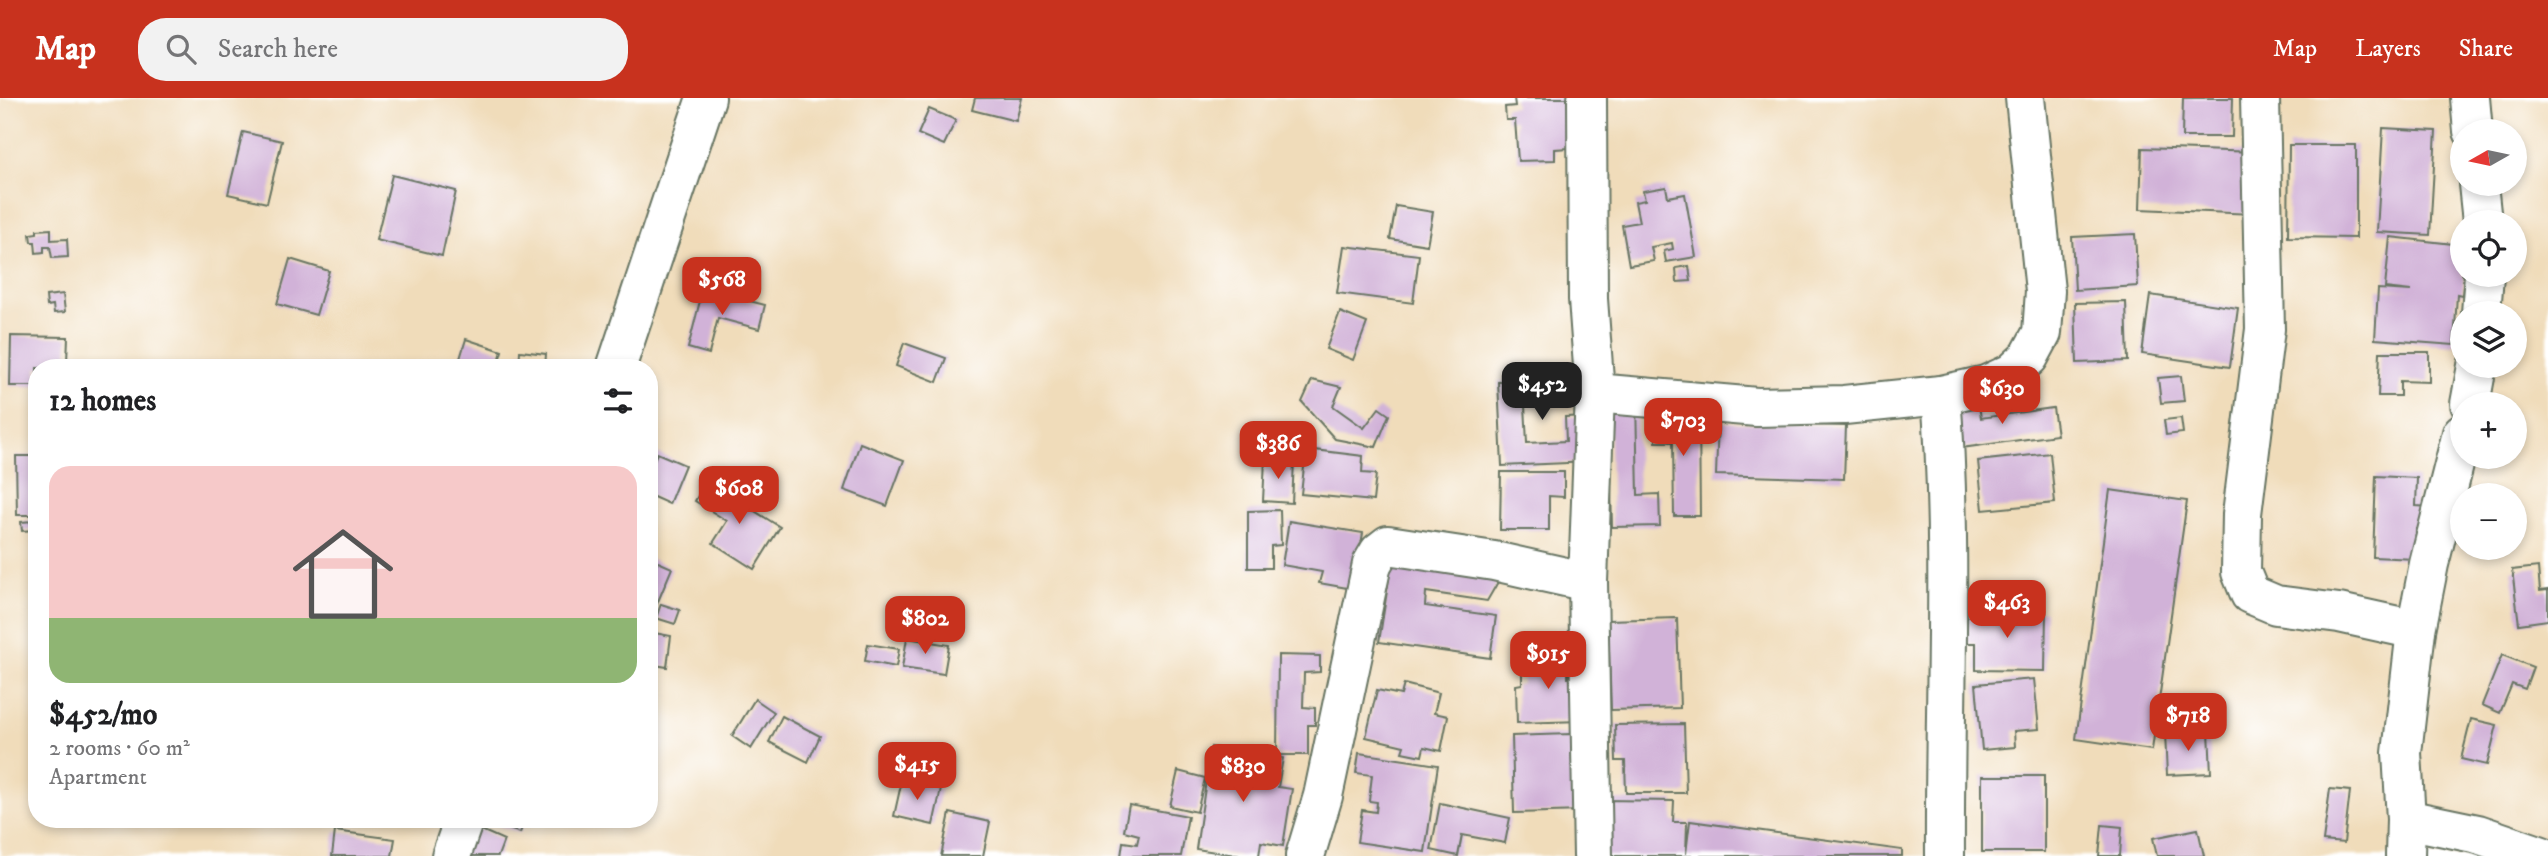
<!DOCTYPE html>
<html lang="en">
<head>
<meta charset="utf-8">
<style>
  :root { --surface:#fff; --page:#f2f2f2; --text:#202124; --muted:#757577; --line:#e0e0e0; --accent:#c8321e }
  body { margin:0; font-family:"IM FELL DW Pica",serif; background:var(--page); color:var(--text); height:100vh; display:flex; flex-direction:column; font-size:26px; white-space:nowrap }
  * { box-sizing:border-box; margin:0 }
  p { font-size:23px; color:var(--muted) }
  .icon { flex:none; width:38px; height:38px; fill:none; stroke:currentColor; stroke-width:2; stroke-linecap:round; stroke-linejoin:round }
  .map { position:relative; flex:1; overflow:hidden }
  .side { position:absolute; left:28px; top:261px; width:630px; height:469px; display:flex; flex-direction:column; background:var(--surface); border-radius:28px; box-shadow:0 4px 10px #0003 }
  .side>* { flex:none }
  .needle { width:46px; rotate:261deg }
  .fabs { position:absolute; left:2450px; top:21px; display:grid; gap:14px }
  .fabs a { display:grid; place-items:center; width:77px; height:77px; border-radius:50%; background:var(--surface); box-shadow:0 4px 10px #0003; font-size:35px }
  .price { position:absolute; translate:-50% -60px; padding:0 16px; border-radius:14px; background:var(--accent); color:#fff; font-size:23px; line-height:46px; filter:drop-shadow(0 2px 4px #0008) }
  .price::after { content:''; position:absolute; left:50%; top:42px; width:21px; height:16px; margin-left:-10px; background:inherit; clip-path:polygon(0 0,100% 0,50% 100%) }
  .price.active { background:#222; color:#fff }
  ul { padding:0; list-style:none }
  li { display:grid; align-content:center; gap:14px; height:371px; padding:0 21px }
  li+li { border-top:2px solid var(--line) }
  li span { display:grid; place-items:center; height:217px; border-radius:21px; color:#555 }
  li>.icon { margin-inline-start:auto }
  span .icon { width:126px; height:126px; fill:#fffc; stroke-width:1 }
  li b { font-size:30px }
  h2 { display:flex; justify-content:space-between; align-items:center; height:84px; padding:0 21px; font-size:30px }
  header { display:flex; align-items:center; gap:42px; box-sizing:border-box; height:98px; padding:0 35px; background:var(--accent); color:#fff }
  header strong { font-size:33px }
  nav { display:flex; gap:38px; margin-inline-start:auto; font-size:24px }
  .search { width:490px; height:63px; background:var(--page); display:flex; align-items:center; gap:18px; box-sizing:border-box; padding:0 24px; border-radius:28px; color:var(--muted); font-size:26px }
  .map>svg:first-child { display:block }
  .building { fill:#d1b2d8 }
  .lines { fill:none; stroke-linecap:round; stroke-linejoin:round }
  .minor-casing { stroke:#687563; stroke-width:42 }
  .minor { stroke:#fff; stroke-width:38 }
</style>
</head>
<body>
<header>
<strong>Map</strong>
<div class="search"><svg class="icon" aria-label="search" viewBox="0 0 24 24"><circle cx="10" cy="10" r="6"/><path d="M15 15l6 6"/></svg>Search here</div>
<nav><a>Map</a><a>Layers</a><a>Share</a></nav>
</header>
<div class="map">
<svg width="2548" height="758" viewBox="0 0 2548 758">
  <rect width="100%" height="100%" fill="#fff"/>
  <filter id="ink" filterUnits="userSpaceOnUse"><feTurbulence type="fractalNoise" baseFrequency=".0143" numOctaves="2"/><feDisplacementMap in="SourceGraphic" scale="14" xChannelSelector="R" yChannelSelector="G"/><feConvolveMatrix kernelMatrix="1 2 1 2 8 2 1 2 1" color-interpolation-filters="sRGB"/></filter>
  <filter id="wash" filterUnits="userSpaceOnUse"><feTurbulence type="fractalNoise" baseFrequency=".00686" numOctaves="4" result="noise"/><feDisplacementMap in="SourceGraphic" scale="28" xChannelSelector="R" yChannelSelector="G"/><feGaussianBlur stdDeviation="1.57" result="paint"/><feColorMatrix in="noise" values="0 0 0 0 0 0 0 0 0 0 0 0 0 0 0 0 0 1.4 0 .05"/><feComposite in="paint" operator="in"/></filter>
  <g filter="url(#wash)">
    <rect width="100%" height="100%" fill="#f0dcba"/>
    <g id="blocks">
      <!-- building -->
      <g class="building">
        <path d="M975 0H1022L1016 23 972 12Z"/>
        <path d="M1514 0H1568V3L1575 2 1577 32 1568 33V50L1555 51V62L1518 63 1515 22H1506L1505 9 1515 8Z"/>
        <path d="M2183 0H2233L2232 39H2182Z"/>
        <path d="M929 11 956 22 944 47 918 36Z"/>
        <path d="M2383 30 2436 33 2430 137 2377 134Z"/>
        <path d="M243 34 282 43 267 105 228 96Z"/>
        <path d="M2289 47H2356V140L2288 139Z"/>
        <path d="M2142 50 2255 54 2253 116 2140 111Z"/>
        <path d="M392 77 456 93 442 158 376 142Z"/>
        <path d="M1666 89 1668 99 1685 96 1696 159 1666 164 1664 153 1673 151 1672 145 1651 149 1654 163 1629 167 1622 127 1639 124 1635 104 1645 102 1643 93Z"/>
        <path d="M1396 108 1433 114 1427 147 1390 141Z"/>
        <path d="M51 131V142L67 141 68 159 52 160 50 149H44V154L36 155 35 144H31L30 136 37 135V132Z"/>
        <path d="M2135 136 2138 188 2075 192 2072 139Z"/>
        <path d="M2390 139 2462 147V177H2464L2462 197 2457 196 2454 247 2375 241 2378 191 2411 193 2385 190Z"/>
        <path d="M1344 148 1419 157 1413 205 1337 195Z"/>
        <path d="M290 161 329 173 316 217 277 206Z"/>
        <path d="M1689 168 1691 183 1677 184 1676 170Z"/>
        <path d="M703 191 765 207 759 231 718 220 709 256 688 250Z"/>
        <path d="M63 196 65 214 54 215 53 207 47 208 46 198Z"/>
        <path d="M2150 197 2238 210 2230 269 2142 256Z"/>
        <path d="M2126 204 2128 263 2077 265 2075 205Z"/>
        <path d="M1340 214 1367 225 1353 262 1326 251Z"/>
        <path d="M11 238 68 239 67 264H52V270H37V288H10Z"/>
        <path d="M466 241 502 253 497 270H475L459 264Z"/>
        <path d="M904 245 946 260 937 284 896 268Z"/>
        <path d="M520 253 546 256 545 270H519Z"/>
        <path d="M2380 254H2429V284L2400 283V298H2378Z"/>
        <path d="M2181 278 2184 303 2161 305 2158 280Z"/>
        <path d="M1587 280 1589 304 1525 307 1527 345 1566 343 1565 319 1587 318 1590 364 1502 368 1498 284Z"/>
        <path d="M1312 282 1341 289 1333 308 1364 330 1379 310 1389 317 1376 349 1335 341 1302 304Z"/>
        <path d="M1636 302 1638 397 1659 396 1660 428 1612 429 1609 303Z"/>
        <path d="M1978 302 1981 320 2053 310 2057 337 1961 350 1955 305Z"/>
        <path d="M1655 314H1699L1700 418H1674L1673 344H1656Z"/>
        <path d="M2181 320 2183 335 2166 337 2164 322Z"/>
        <path d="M1718 324 1846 328 1844 381 1716 377Z"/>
        <path d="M860 345 904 362 887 408 844 392Z"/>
        <path d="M1306 351 1363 358 1362 375 1376 376 1373 403 1301 396Z"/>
        <path d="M657 355 685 367 669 406 649 397V374Z"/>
        <path d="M2050 355 2055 405 1983 412 1978 363Z"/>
        <path d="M16 358H37V417H17Z"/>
        <path d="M1265 361 1294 363 1292 405 1263 403Z"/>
        <path d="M1501 374H1564V399L1549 398V432H1500Z"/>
        <path d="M2376 378 2417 380 2416 408 2431 409 2430 432 2416 431 2415 461 2373 459Z"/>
        <path d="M707 383 780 429 754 471 713 445 727 423 695 403Z"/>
        <path d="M2110 392 2187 403 2152 652 2076 641Z"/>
        <path d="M1280 412 1281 447 1271 448V470H1248V413Z"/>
        <path d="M33 423 34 432 22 433 21 424Z"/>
        <path d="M1289 423 1363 435 1353 491 1319 485 1322 474 1282 467Z"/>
        <path d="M649 460 672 470 657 506 649 503Z"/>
        <path d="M1392 461 1502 477 1487 503 1426 494 1425 508 1496 518 1490 560 1379 544Z"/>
        <path d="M2538 469 2540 493 2548 492V522L2519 526 2512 472Z"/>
        <path d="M661 506 680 512 675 526 656 520Z"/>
        <path d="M1964 513H2046L2045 573 1976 572V545H1964Z"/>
        <path d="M1677 520 1680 610 1611 612 1608 522Z"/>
        <path d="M649 534 671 538 667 569 649 566Z"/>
        <path d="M907 540 949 547 944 576 902 570Z"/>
        <path d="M868 546 899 551 896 569 865 563Z"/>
        <path d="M1278 557 1320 558V574L1304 575 1303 609 1315 610V627H1308V657H1277Z"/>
        <path d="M1568 557V580L1580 579 1581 623 1517 625 1516 587 1522 586V558Z"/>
        <path d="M2502 557 2533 569 2525 591 2512 586 2500 615 2482 607Z"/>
        <path d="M2034 581 2039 631 2014 633 2015 649 1982 652 1976 586Z"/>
        <path d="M1404 586 1439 595 1434 615 1448 618 1441 653 1424 649 1422 658 1402 654 1404 648 1366 639 1377 592 1401 597Z"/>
        <path d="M755 601 774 614 751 651 732 638Z"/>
        <path d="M782 618 820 638 808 664 769 644Z"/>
        <path d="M2471 621 2497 627 2487 667 2461 661Z"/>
        <path d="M1684 626 1686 695H1626L1625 663H1616L1615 627Z"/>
        <path d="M2209 633 2211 675 2167 677 2165 635Z"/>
        <path d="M1571 636 1572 666H1581L1582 713 1514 715 1512 638Z"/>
        <path d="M1211 649 1283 660 1278 689 1292 691 1283 748 1261 744 1259 758H1242L1196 751Z"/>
        <path d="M1359 655 1438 667 1425 754 1357 744 1362 712 1376 714 1377 704 1369 703 1372 677 1356 675Z"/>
        <path d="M1178 673 1205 680 1197 714 1170 708Z"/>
        <rect x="1982" y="678" width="62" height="76"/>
        <path d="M902 682 941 691 933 727 894 718Z"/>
        <path d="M2330 691 2350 693 2344 745 2323 743Z"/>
        <path d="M1604 702 1674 703 1673 724H1687L1686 756 1690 723 1902 752V758H1604Z"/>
        <path d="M1440 705 1510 720 1505 745 1462 737 1458 758 1431 752Z"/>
        <path d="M1129 707 1188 718 1181 758H1121L1123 744 1137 746 1139 737 1124 733Z"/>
        <path d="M950 715 990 724 983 758H941Z"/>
        <path d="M499 721H525L520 735 497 727Z"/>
        <path d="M470 727 504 742 498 758H457Z"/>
        <path d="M2102 727 2122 729 2120 758H2099Z"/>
        <path d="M2198 731 2204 758H2157L2153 740Z"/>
        <path d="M335 733 395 741 392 758H332Z"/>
      </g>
    </g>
  </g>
  <g filter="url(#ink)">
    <use href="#blocks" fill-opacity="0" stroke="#687563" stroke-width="2"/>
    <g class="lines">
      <defs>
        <g id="minor">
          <path d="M1587 0 1588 201 1595 295 1588 484 1593 758"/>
          <path d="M2260 0 2265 231 2242 416 2241 474 2250 496 2276 507 2339 515 2416 532"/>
          <path d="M2470 0 2473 33"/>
          <path d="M2478 86 2482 124"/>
          <path d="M2481 215 2484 177"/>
          <path d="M616 270 706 0"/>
          <path d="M1595 295 1757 309 1844 307 1941 297 1986 287 2012 275 2029 259 2042 235 2045 193 2025 0"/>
          <path d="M1941 297C1953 450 1944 604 1945 758"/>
          <path d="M2470 306 2477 268"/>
          <path d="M2406 721 2478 736 2542 758"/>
          <path d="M451 758 464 721"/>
          <path d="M1305 758 1323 698 1372 466 1379 454 1388 447 1494 463 1588 484"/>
          <path d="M2405 758 2406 721 2402 655 2416 532 2429 466 2462 335"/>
        </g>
      </defs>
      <!-- minor casing -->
      <use href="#minor" class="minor-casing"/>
      <!-- minor -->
      <use href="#minor" class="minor"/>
    </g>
  </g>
</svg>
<div class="fabs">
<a><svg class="needle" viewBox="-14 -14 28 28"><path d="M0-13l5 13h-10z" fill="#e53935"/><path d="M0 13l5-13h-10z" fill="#757577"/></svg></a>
<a><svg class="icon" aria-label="locate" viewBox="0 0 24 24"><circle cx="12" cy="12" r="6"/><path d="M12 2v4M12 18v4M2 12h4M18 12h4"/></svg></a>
<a><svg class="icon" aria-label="layers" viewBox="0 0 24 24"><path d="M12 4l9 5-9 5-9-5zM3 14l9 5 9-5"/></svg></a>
<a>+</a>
<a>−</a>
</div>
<b class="price" style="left:722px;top:219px">$568</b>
<b class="price active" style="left:1542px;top:324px">$452</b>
<b class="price" style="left:2002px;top:328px">$630</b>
<b class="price" style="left:1683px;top:360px">$703</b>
<b class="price" style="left:1278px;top:383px">$386</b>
<b class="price" style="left:739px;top:428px">$608</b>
<b class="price" style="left:2007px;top:542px">$463</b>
<b class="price" style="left:925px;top:558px">$802</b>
<b class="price" style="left:1548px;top:593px">$915</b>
<b class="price" style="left:2188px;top:655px">$718</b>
<b class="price" style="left:917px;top:704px">$415</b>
<b class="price" style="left:1243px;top:706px">$830</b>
<section class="side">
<h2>12 homes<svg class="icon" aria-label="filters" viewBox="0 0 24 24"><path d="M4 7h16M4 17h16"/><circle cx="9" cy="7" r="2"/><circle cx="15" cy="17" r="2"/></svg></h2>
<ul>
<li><span style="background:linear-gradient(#f6c9c9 70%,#8fb573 0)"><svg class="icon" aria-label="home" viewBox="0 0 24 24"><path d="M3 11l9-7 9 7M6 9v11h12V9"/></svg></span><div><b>$452/mo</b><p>2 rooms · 60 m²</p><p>Apartment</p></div></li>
</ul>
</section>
</div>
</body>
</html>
